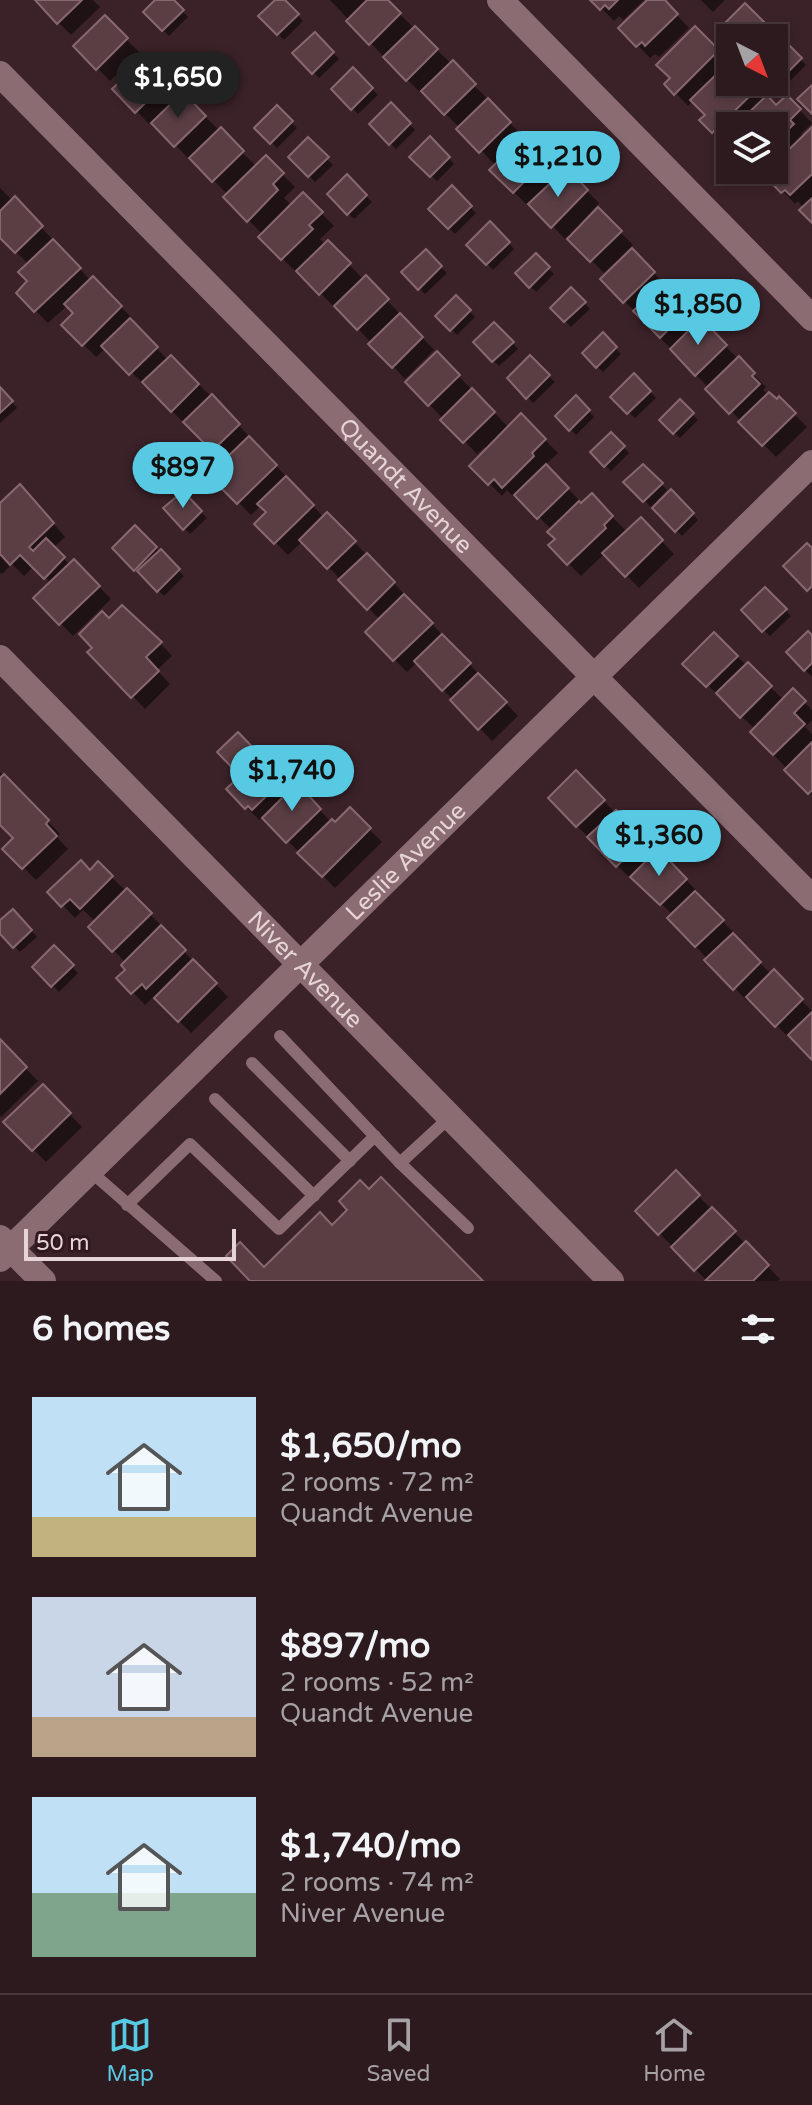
<!DOCTYPE html>
<html lang="en">
<head>
<meta charset="utf-8">
<style>
  :root { --surface:#2c1a1e; --page:#342327; --text:#f1f3f6; --muted:#a6a1a4; --line:#48383c; --accent:#57c9e2 }
  body { margin:0; font-family:"Varela Round",sans-serif; background:var(--page); color:var(--text); height:100vh; display:flex; flex-direction:column; font-size:30px; white-space:nowrap }
  * { box-sizing:border-box; margin:0 }
  p { font-size:26px; color:var(--muted) }
  .icon { flex:none; width:44px; height:44px; fill:none; stroke:currentColor; stroke-width:2; stroke-linecap:round; stroke-linejoin:round }
  .map { position:relative; height:1281px; overflow:hidden }
  .panel { display:flex; flex-direction:column; background:var(--surface); flex:1 }
  .panel>* { flex:none }
  .needle { width:52px; rotate:138deg }
  .fabs { position:absolute; left:716px; top:24px; display:grid; gap:16px }
  .fabs a { display:grid; place-items:center; width:72px; height:72px; border-radius:0px; background:var(--surface); box-shadow:0 4px 12px #0003,0 0 0 2px var(--line); font-size:40px }
  .scale { position:absolute; left:24px; bottom:20px; width:212px; box-sizing:border-box; padding-left:8px; border:4px solid #e6d4d7; border-top:0; font-size:22px; line-height:28px; white-space:nowrap; color:#e6d4d7; -webkit-text-stroke:6px #31181e; paint-order:stroke }
  .price { position:absolute; translate:-50% -68px; padding:0 18px; border-radius:28px; background:var(--accent); color:#111; font-size:26px; line-height:52px; filter:drop-shadow(0 2px 4px #0008) }
  .price::after { content:''; position:absolute; left:50%; top:48px; width:24px; height:18px; margin-left:-12px; background:inherit; clip-path:polygon(0 0,100% 0,50% 100%) }
  .price.on { background:#222; color:#fff }
  ul { padding:0; list-style:none }
  li { display:flex; align-items:center; gap:24px; height:200px; padding:0 32px }
  li span { display:grid; place-items:center; flex:none; width:224px; height:160px; border-radius:0px; color:#555 }
  li>.icon { margin-inline-start:auto }
  span .icon { width:96px; height:96px; fill:#fffc; stroke-width:1 }
  li b { font-size:34px }
  h2 { display:flex; justify-content:space-between; align-items:center; height:96px; padding:0 32px; font-size:34px }
  .tabs { display:flex; justify-content:space-around; align-items:center; height:112px; border-top:2px solid var(--line); background:var(--surface); font-size:22px; color:var(--muted) }
  .tabs a { display:grid; justify-items:center; gap:4px }
  .tabs .on { color:var(--accent) }
  .map>svg:first-child { display:block }
  .shadow { fill:#0007 }
  .building { fill:#5a3e44; stroke:#87686e; stroke-width:2 }
  .lines { fill:none; stroke-linecap:round; stroke-linejoin:round }
  .service { stroke:#8a6c72; stroke-width:12 }
  .minor { stroke:#8a6c72; stroke-width:26 }
  .labels { text-anchor:middle; dominant-baseline:central; stroke-width:7; stroke-linejoin:round; paint-order:stroke }
  .street-label { font-size:24px; fill:#e6d4d7; stroke:#31181e }
</style>
</head>
<body>
<div class="map">
<svg width="812" height="1281" viewBox="0 0 812 1281">
  <rect width="100%" height="100%" fill="#3b2228"/>
  <!-- shadow -->
  <g class="shadow">
    <path d="M36 0H93L100 7 71 35Z"/>
    <path d="M158 0H172L188 17 169 36 146 12Z"/>
    <path d="M278 0H283L303 21 284 40 261 16Z"/>
    <path d="M330 0H385L487 98 522 136 519 139 558 178 566 183 573 177 599 203 582 222 584 224 598 210 633 245 604 273 567 236 565 239 529 202 526 204 492 170 496 166 460 128 422 90 420 92 383 56Z"/>
    <path d="M593 0H644L623 20 619 16 614 21Z"/>
    <path d="M650 0H662L689 28 659 57 655 54 650 58 621 28Z"/>
    <path d="M701 0H725L713 12Z"/>
    <path d="M745 6 769 30 761 38H744Z"/>
    <path d="M105 18 139 52 110 81 76 46Z"/>
    <path d="M695 28 730 64V82H749L776 108 787 97 812 123 801 134 804 137 812 130V220L798 201 795 204 767 174 762 179 753 170H774V126H730V140L726 144 702 120 708 115 694 100 688 106 667 84Z"/>
    <path d="M315 34 339 59 319 78 295 53Z"/>
    <path d="M783 42 806 65 787 84 774 70V50Z"/>
    <path d="M144 61 180 98 183 95 257 167 266 158 295 187 284 198 292 206 303 195 334 226 320 239 326 245 328 243 364 280 366 278 434 350 405 379 335 304 333 306 297 269 295 271 261 237 263 235 226 197 228 195 190 156 188 158 152 121 149 124 115 89Z"/>
    <path d="M353 70 378 95 358 114 334 89Z"/>
    <path d="M391 105 415 130 396 149 372 124Z"/>
    <path d="M277 108 297 128 277 148 257 128Z"/>
    <path d="M430 139 454 164 437 181 412 157Z"/>
    <path d="M308 140 333 165 315 182 291 157Z"/>
    <path d="M347 177 372 202 354 219 330 194Z"/>
    <path d="M0 188 13 201 15 199 91 281 93 279 134 320 131 322 168 360 171 357 224 409 324 518 327 515 380 568 518 716 492 741 417 662 407 672 367 632 380 620 303 541 288 555 257 524 269 513 262 505 251 515 215 479 226 468 225 462 106 348 96 357 64 325 76 313 68 305 48 323 18 293 30 281 29 265 0 235Z"/>
    <path d="M452 188 476 213 455 234 431 209Z"/>
    <path d="M490 224 514 249 493 270 469 245Z"/>
    <path d="M632 251 766 387 763 390 777 402 779 399 807 427 776 457 603 279Z"/>
    <path d="M425 252 447 273 425 294 404 272Z"/>
    <path d="M536 256 554 274 536 292 518 273Z"/>
    <path d="M571 290 590 309 571 327 553 308Z"/>
    <path d="M456 298 475 317 457 335 438 316Z"/>
    <path d="M494 324 518 349 499 366 476 342Z"/>
    <path d="M603 335 621 354 603 372 584 353Z"/>
    <path d="M437 354 509 428 521 416 558 453 545 465 580 501 578 503 581 506 592 496 627 532 640 519 674 554 639 588 605 553 581 576 551 546 558 539 552 530 518 496 516 499 507 490 502 496 472 466 488 450 485 447 477 454 408 382Z"/>
    <path d="M530 358 555 382 533 403 509 378Z"/>
    <path d="M634 376 656 398 635 418 613 397Z"/>
    <path d="M0 389 17 408 0 423Z"/>
    <path d="M576 398 594 417 576 435 558 416Z"/>
    <path d="M680 402 698 420 680 438 661 420Z"/>
    <path d="M611 434 629 453 611 471 593 452Z"/>
    <path d="M643 466 667 490 651 507 626 482Z"/>
    <path d="M671 492 698 520 682 536 654 508Z"/>
    <path d="M182 493 207 518 190 534 166 509Z"/>
    <path d="M32 499 65 537 53 548 70 565 74 561 111 599 73 636 36 598 51 583 34 566 24 576 12 564 2 574 0 573V506Z"/>
    <path d="M135 527 184 576 164 596 115 548Z"/>
    <path d="M765 589 791 616 770 636 744 610Z"/>
    <path d="M109 621 160 643 172 656 157 670 170 684 145 709 90 652Z"/>
    <path d="M714 635 784 700 793 691 812 710V720L805 727 812 734V795L752 732 755 729 685 664Z"/>
    <path d="M812 638V675L811 676 788 652Z"/>
    <path d="M265 752 331 822 335 825 350 810 382 842 335 888 267 820 262 817 259 820 229 789Z"/>
    <path d="M0 772 60 834 57 837 68 849 36 880 5 849 16 839 0 822Z"/>
    <path d="M576 773 667 865 681 875 698 892 696 894 735 934 733 936 772 975 774 972 812 1011V1057L791 1035 789 1038 750 998 747 1001 669 918 673 915 632 876 630 878 577 826Z"/>
    <path d="M98 864 163 927 161 928 228 997 191 1033 155 996 145 1005 119 978 128 970 126 963 91 927 96 922 83 910 75 918 50 892 91 872Z"/>
    <path d="M13 911 37 937 20 952 0 931V923Z"/>
    <path d="M54 948 78 973 59 992 35 967Z"/>
    <path d="M0 1042 38 1081 1 1117 0 1115Z"/>
    <path d="M43 1086 82 1127 46 1162 6 1122Z"/>
    <path d="M676 1173 780 1279 778 1281H707L659 1233Z"/>
  </g>
  <!-- building -->
  <g class="building">
    <path d="M35 0H82L57 24Z"/>
    <path d="M155 0H174L184 10 162 31 143 12Z"/>
    <path d="M275 0H285L299 14 277 35 258 16Z"/>
    <path d="M367 0H388L401 13 369 45 346 21Z"/>
    <path d="M590 0H618L609 9 605 5 600 10Z"/>
    <path d="M647 0H665L678 14 645 46 642 42 636 47 618 28Z"/>
    <path d="M745 3 765 23 749 38H742L726 22Z"/>
    <path d="M105 15 128 38 96 70 73 46Z"/>
    <path d="M415 26 438 49 406 81 383 57Z"/>
    <path d="M695 26 719 50 674 95 664 84 670 78 656 65Z"/>
    <path d="M315 32 334 52 312 74 292 53Z"/>
    <path d="M783 39 802 58 780 80 774 73V48Z"/>
    <path d="M144 58 167 82 135 113 112 89Z"/>
    <path d="M453 60 476 84 444 115 421 91Z"/>
    <path d="M730 61V82H752L758 88 712 133 699 120 705 115 690 100Z"/>
    <path d="M353 67 373 88 351 110 331 89Z"/>
    <path d="M812 85V114L797 99Z"/>
    <path d="M183 92 206 116 174 147 151 123Z"/>
    <path d="M767 95 776 105 787 95 801 109 790 120 794 124 774 143V126H735Z"/>
    <path d="M488 98 511 122 479 153 456 129Z"/>
    <path d="M391 102 411 123 389 145 369 124Z"/>
    <path d="M277 105 293 121 270 144 254 128Z"/>
    <path d="M221 127 244 151 212 182 189 158Z"/>
    <path d="M812 127V174L790 195 785 190 781 193 763 174 767 170H774V164Z"/>
    <path d="M430 136 450 157 430 177 409 157Z"/>
    <path d="M308 137 329 157 308 177 288 157Z"/>
    <path d="M521 139 544 162 513 193 489 170Z"/>
    <path d="M266 155 284 173 273 184 278 190 247 222 223 197Z"/>
    <path d="M347 174 367 195 347 215 327 194Z"/>
    <path d="M560 174 566 180 573 174 588 190 551 228 528 204Z"/>
    <path d="M452 185 472 206 448 229 428 209Z"/>
    <path d="M303 192 323 212 309 225 313 229 281 260 258 237Z"/>
    <path d="M15 196 43 226 15 253 0 238V211Z"/>
    <path d="M812 198V223L799 210Z"/>
    <path d="M598 207 622 231 590 262 567 239Z"/>
    <path d="M490 221 510 242 486 265 466 245Z"/>
    <path d="M53 239 81 268 34 312 16 293 27 281 18 272Z"/>
    <path d="M328 240 351 263 319 295 296 271Z"/>
    <path d="M632 248 655 272 623 303 600 279Z"/>
    <path d="M426 249 442 266 418 290 401 272Z"/>
    <path d="M536 253 550 267 529 288 515 273Z"/>
    <path d="M366 275 389 299 357 330 334 306Z"/>
    <path d="M93 276 122 306 82 346 61 325 73 313 64 304Z"/>
    <path d="M663 281 690 308 660 338 633 311Z"/>
    <path d="M571 287 586 302 564 322 550 308Z"/>
    <path d="M456 295 471 310 450 331 435 316Z"/>
    <path d="M400 313 423 337 392 368 368 344Z"/>
    <path d="M130 318 158 347 129 375 101 346Z"/>
    <path d="M701 318 727 345 695 376 670 349Z"/>
    <path d="M494 322 514 342 492 362 473 342Z"/>
    <path d="M603 332 617 347 596 368 582 353Z"/>
    <path d="M437 351 460 375 428 406 405 382Z"/>
    <path d="M171 355 199 384 171 412 142 382Z"/>
    <path d="M530 355 550 375 526 399 507 378Z"/>
    <path d="M739 356 755 373 752 376 760 384 729 414 705 389Z"/>
    <path d="M634 373 651 391 627 414 610 397Z"/>
    <path d="M0 387 13 401 0 413Z"/>
    <path d="M472 388 495 412 463 443 440 420Z"/>
    <path d="M769 392 777 399 779 396 796 413 762 446 738 422Z"/>
    <path d="M212 394 240 424 212 451 183 422Z"/>
    <path d="M576 395 590 410 569 431 555 416Z"/>
    <path d="M680 399 694 413 673 434 659 420Z"/>
    <path d="M521 413 546 439 532 453 534 456 502 488 494 479 488 485 469 466Z"/>
    <path d="M611 432 625 446 604 467 590 452Z"/>
    <path d="M249 436 277 465 237 504 212 479 224 468 220 464Z"/>
    <path d="M546 464 569 488 537 519 514 495Z"/>
    <path d="M643 464 663 483 643 502 623 482Z"/>
    <path d="M286 476 314 505 274 544 254 524 266 512 257 504Z"/>
    <path d="M20 484 54 523 29 547 33 551 46 538 65 557 44 579 20 555 10 565 0 554V503Z"/>
    <path d="M671 489 694 513 675 532 652 508Z"/>
    <path d="M183 491 202 511 183 530 163 508Z"/>
    <path d="M592 493 613 516 604 525 606 528 567 565 548 545 555 539 547 532 579 501 581 503Z"/>
    <path d="M327 512 356 541 327 569 299 540Z"/>
    <path d="M641 517 663 540 625 577 602 553Z"/>
    <path d="M135 525 157 547 134 571 112 548Z"/>
    <path d="M807 543 812 548V586L807 591 783 566Z"/>
    <path d="M161 549 180 569 157 592 137 571Z"/>
    <path d="M367 553 395 582 367 610 338 580Z"/>
    <path d="M74 559 100 586 59 625 33 598Z"/>
    <path d="M765 587 787 609 762 632 741 610Z"/>
    <path d="M404 594 433 623 393 661 365 632Z"/>
    <path d="M122 605 162 642 146 657 159 671 131 698 87 652 92 648 79 634 102 611 109 618Z"/>
    <path d="M808 631 812 635V663L804 671 786 652Z"/>
    <path d="M714 632 738 656 706 687 682 664Z"/>
    <path d="M442 634 471 663 442 691 414 661Z"/>
    <path d="M748 662 772 686 740 718 716 693Z"/>
    <path d="M478 673 507 702 478 730 450 700Z"/>
    <path d="M793 688 806 701 794 713 805 724 773 755 750 732Z"/>
    <path d="M238 732 260 755 265 749 289 774 252 810 248 806 245 809 226 789 240 776 217 752Z"/>
    <path d="M812 742V790L808 794 784 770Z"/>
    <path d="M576 770 605 800 576 827 548 798Z"/>
    <path d="M4 774 49 820 46 824 57 836 22 869 2 849 13 838 0 825V778Z"/>
    <path d="M297 783 321 809 286 843 262 818Z"/>
    <path d="M350 807 371 828 322 877 297 853 332 819 335 822Z"/>
    <path d="M616 810 644 839 616 867 587 837Z"/>
    <path d="M656 851 666 862 669 860 687 879 660 905 630 877Z"/>
    <path d="M81 860 90 870 98 861 113 876 80 909 70 899 61 907 47 892Z"/>
    <path d="M127 888 152 913 112 952 88 927Z"/>
    <path d="M695 891 724 920 695 947 667 918Z"/>
    <path d="M13 909 32 930 13 948 0 934V920Z"/>
    <path d="M161 925 186 950 146 989 142 984 131 994 116 978 125 970 121 965Z"/>
    <path d="M733 933 761 962 733 990 704 960Z"/>
    <path d="M54 945 74 965 51 987 32 967Z"/>
    <path d="M193 959 217 983 178 1022 154 998Z"/>
    <path d="M774 969 803 999 775 1027 746 997Z"/>
    <path d="M812 1012V1060L788 1035Z"/>
    <path d="M0 1039 27 1067 0 1094Z"/>
    <path d="M43 1084 71 1113 32 1151 3 1122Z"/>
    <path d="M676 1170 700 1195 658 1235 635 1211Z"/>
    <path d="M381 1177 483 1281H250L226 1256 240 1242 264 1267 320 1212 332 1225 347 1210 339 1201 360 1180 369 1189Z"/>
    <path d="M712 1207 736 1231 694 1271 671 1247Z"/>
    <path d="M746 1241 769 1265 753 1281H705Z"/>
  </g>
  <g class="lines">
    <!-- service -->
    <g class="service">
      <path d="M280 1036 400 1163 468 1228"/>
      <path d="M252 1063 350 1161"/>
      <path d="M215 1099 314 1196"/>
      <path d="M400 1163 450 1117"/>
      <path d="M90 1171 216 1281"/>
      <path d="M127 1205 190 1144 279 1229 375 1136"/>
    </g>
    <!-- minor -->
    <g class="minor">
      <path d="M500 0 812 318"/>
      <path id="s1" d="M0 74 812 898"/>
      <path id="s2" d="M0 658 611 1281"/>
      <path d="M0 1238 43 1281"/>
      <path id="s3" d="M0 1259 812 463"/>
    </g>
  </g>
  <g class="labels">
    <!-- street labels -->
    <g class="street-label">
      <text stroke="none"><textPath href="#s1" startOffset="578">Quandt Avenue</textPath></text>
      <text stroke="none"><textPath href="#s3" startOffset="568">Leslie Avenue</textPath></text>
      <text stroke="none"><textPath href="#s2" startOffset="436">Niver Avenue</textPath></text>
    </g>
  </g>
</svg>
<div class="fabs">
<a><svg class="needle" viewBox="-14 -14 28 28"><path d="M0-13l5 13h-10z" fill="#e53935"/><path d="M0 13l5-13h-10z" fill="#a6a1a4"/></svg></a>
<a><svg class="icon" aria-label="layers" viewBox="0 0 24 24"><path d="M12 4l9 5-9 5-9-5zM3 14l9 5 9-5"/></svg></a>
</div>
<div class="scale">50 m</div>
<b class="price on" style="left:178px;top:120px">$1,650</b>
<b class="price" style="left:558px;top:199px">$1,210</b>
<b class="price" style="left:698px;top:347px">$1,850</b>
<b class="price" style="left:183px;top:510px">$897</b>
<b class="price" style="left:292px;top:813px">$1,740</b>
<b class="price" style="left:659px;top:878px">$1,360</b>
</div>
<section class="panel">
<h2>6 homes<svg class="icon" aria-label="filters" viewBox="0 0 24 24"><path d="M4 7h16M4 17h16"/><circle cx="9" cy="7" r="2"/><circle cx="15" cy="17" r="2"/></svg></h2>
<ul>
<li><span style="background:linear-gradient(#bfe0f5 75%,#c2b280 0)"><svg class="icon" aria-label="home" viewBox="0 0 24 24"><path d="M3 11l9-7 9 7M6 9v11h12V9"/></svg></span><div><b>$1,650/mo</b><p>2 rooms · 72 m²</p><p>Quandt Avenue</p></div></li>
<li><span style="background:linear-gradient(#c9d6e8 75%,#b9a48a 0)"><svg class="icon" aria-label="home" viewBox="0 0 24 24"><path d="M3 11l9-7 9 7M6 9v11h12V9"/></svg></span><div><b>$897/mo</b><p>2 rooms · 52 m²</p><p>Quandt Avenue</p></div></li>
<li><span style="background:linear-gradient(#bfe0f5 60%,#7fa58c 0)"><svg class="icon" aria-label="home" viewBox="0 0 24 24"><path d="M3 11l9-7 9 7M6 9v11h12V9"/></svg></span><div><b>$1,740/mo</b><p>2 rooms · 74 m²</p><p>Niver Avenue</p></div></li>
</ul>
</section>
<nav class="tabs">
<a class="on"><svg class="icon" aria-label="map" viewBox="0 0 24 24"><path d="M3 6l6-2 6 2 6-2v14l-6 2-6-2-6 2zM9 4v14M15 6v14"/></svg>Map</a>
<a><svg class="icon" aria-label="saved" viewBox="0 0 24 24"><path d="M7 4h10v16l-5-4-5 4z"/></svg>Saved</a>
<a><svg class="icon" aria-label="home" viewBox="0 0 24 24"><path d="M3 11l9-7 9 7M6 9v11h12V9"/></svg>Home</a>
</nav>
</body>
</html>
